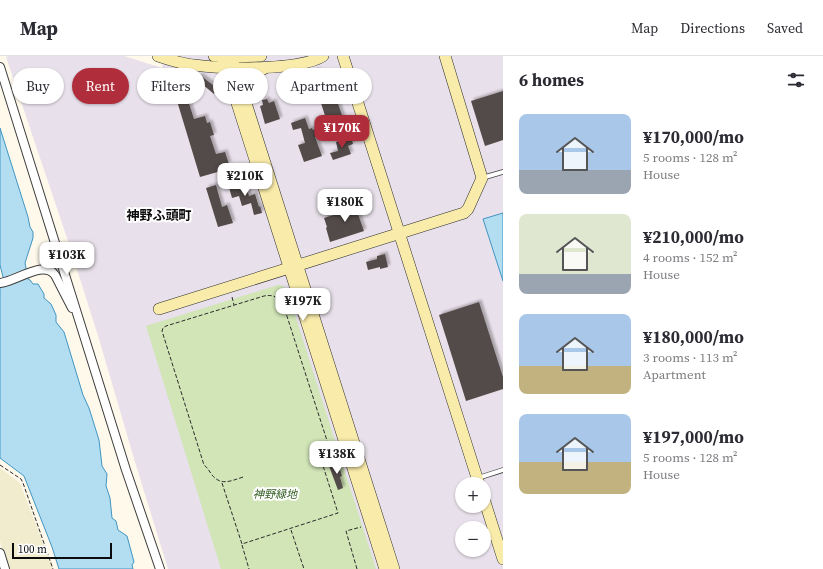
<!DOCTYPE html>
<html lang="en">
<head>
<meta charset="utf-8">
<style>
  :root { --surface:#fff; --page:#f7f7f7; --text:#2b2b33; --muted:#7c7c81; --line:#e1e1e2; --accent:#b02e3b }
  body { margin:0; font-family:"Source Serif 4","Noto Sans JP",serif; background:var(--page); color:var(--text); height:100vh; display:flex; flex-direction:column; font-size:15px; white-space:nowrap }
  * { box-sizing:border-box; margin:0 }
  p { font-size:13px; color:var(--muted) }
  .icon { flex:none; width:22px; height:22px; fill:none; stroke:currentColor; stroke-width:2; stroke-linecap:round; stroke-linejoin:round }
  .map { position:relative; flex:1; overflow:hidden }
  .sheet { display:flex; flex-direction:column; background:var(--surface); width:320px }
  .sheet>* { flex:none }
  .guide { position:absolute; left:12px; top:12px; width:380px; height:36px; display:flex; gap:8px }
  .controls { position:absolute; left:455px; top:421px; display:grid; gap:8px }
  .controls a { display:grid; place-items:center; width:36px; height:36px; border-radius:50%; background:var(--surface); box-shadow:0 1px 3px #0004; font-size:20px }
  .scale { position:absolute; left:12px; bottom:10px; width:100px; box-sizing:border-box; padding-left:4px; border:2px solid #0b0b0b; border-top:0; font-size:11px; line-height:14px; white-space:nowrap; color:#0b0b0b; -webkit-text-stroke:3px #fff; paint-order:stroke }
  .price { position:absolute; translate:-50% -34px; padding:0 9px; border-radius:8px; background:#fff; color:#222; font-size:13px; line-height:26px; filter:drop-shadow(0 1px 2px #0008) }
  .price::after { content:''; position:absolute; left:50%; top:24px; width:12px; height:9px; margin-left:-6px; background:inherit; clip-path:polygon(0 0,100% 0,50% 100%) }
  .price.active { background:var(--accent); color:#fff }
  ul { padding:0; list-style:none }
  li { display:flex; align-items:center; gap:12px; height:100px; padding:0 16px }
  li span { display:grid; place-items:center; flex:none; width:112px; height:80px; border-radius:8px; color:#555 }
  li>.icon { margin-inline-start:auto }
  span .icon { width:48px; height:48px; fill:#fffc; stroke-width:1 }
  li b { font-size:17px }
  h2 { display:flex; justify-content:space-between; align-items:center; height:48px; padding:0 16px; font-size:17px }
  .chip { padding:0 14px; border-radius:18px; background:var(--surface); box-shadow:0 1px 3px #0004; font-size:14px; line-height:36px }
  .chip.active { background:var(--accent); color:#fff }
  header { display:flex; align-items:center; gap:24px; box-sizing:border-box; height:56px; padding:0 20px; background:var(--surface); border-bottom:1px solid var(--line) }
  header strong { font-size:19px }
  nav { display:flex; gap:22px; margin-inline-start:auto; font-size:14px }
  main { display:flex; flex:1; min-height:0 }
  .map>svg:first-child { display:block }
  .industrial { fill:#e8e0ea; fill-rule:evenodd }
  .farmland { fill:#f1eccd }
  .green { fill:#d1e5b7 }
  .water { fill:#b3ddf1; stroke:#4095c2 }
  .building { fill:#534c48; filter:url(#shadow) }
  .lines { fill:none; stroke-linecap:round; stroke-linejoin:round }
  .lane-casing { stroke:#3e3e3e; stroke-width:5.5 }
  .street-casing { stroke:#3e3e3e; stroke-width:10 }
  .secondary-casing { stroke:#2d2d2d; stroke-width:12 }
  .path { stroke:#2d2d2d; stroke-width:1; stroke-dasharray:4 2; stroke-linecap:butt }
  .lane { stroke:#fff; stroke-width:4 }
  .street { stroke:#fff; stroke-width:8 }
  .secondary { stroke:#f9ecaa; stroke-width:11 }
  .labels { text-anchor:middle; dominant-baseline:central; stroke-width:4; stroke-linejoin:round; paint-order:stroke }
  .park-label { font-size:11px; font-style:italic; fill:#315d21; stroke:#fff }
  .quarter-label { font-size:13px; font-weight:bold; fill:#0b0b0b; stroke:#fff }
</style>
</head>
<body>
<header>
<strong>Map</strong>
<nav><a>Map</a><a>Directions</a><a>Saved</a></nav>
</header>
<main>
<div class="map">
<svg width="503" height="513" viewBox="0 0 503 513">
  <defs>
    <filter id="shadow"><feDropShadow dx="2.5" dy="-2.5" stdDeviation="1" flood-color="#0004"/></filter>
  </defs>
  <rect width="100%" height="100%" fill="#fef9eb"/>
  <!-- industrial -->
  <path class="industrial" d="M8 0H124L162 12 164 0H503V157L483 163 503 225V513H168L135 406 99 283 69 188 6 1ZM462 428H484V450H462ZM462 472H484V494H462Z"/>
  <!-- farmland -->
  <path class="farmland" d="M0 412 20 427 53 513H5L6 510 0 485Z"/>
  <!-- green -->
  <path class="green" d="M278 229C284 229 285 232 288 237L376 513H221L146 270Z"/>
  <!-- water -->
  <g class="water">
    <path d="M0 72 28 161 30 171 33 176V182L25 207 28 223 30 224 33 228H38L44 238V242L51 248 56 259V266L64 276 83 339 89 352 99 384 102 410 107 418 106 430 110 442 112 462 116 465 118 474 127 480 134 506 132 509 133 513H59L52 491 24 420 0 402V232L5 229 0 209Z"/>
    <path d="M503 157V225L483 163Z"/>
  </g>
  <!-- building -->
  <g class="building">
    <path d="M318 14 326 42 335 39 343 62 333 66 335 73 315 81 322 100 304 106 298 89 305 87 301 72 293 74 291 67 305 62 309 73 312 72 313 74 328 69 319 41 311 43 303 19Z"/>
    <path d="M200 19 218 33 214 38 196 23Z"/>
    <path d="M184 32 194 63 205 60 207 67 210 66 214 79 210 80 216 98 225 96 229 108 220 111 221 115 200 121 174 35Z"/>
    <path d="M503 35V84L485 90 471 45Z"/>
    <path d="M267 43 269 47 274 45 280 63 265 68 260 50 263 49 262 44Z"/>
    <path d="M351 81 353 88 348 90 351 98 333 104 330 97 338 95 336 86Z"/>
    <path d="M234 127 235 130 245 127 249 140 255 138 259 151 260 150 262 157 254 159 251 147 242 150 239 140 232 142 228 128Z"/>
    <path d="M216 129 222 151 227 149 233 167 218 171 206 132Z"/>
    <path d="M359 145 362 156 358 158 364 175 330 186 326 172 327 171 324 162 340 157 339 155 348 152 347 149Z"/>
    <path d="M385 198 388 211 380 213V211L368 214 366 206 377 203V200Z"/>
    <path d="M479 246 503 321V333L466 345 439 259Z"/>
    <path d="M338 407 342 420 340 421 343 432 338 434 329 410Z"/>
  </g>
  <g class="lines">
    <defs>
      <g id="lane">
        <path d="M482 122 503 116"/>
        <path d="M478 422 503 414"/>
      </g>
      <g id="street">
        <path d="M0 11 126 414 160 513"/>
        <path d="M0 227C15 226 44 203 55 219L72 252"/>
        <path d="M0 497 5 513"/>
      </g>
      <g id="secondary">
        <path d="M158 0C170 4 182 8 194 9 223 13 299 15 323 0"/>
        <path d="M214 0 226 1 261 0"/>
        <path d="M222 0 385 513"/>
        <path d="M231 0 394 513"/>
        <path d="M343 0 479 428"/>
        <path d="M246 40C245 23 251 20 265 12"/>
        <path d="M159 253 464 157 468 153 482 122 445 0"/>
        <path d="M484 443 503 503"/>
      </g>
    </defs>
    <!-- lane casing -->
    <use href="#lane" class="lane-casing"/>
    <!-- street casing -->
    <use href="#street" class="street-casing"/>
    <!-- secondary casing -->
    <use href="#secondary" class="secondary-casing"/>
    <!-- path -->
    <g class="path">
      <path d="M232 241 234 249"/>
      <path d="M0 409 21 423 23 427 53 513"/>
      <path d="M243 421C231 425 221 430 212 419 209 415 208 412 204 409L162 275 163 272 166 270 264 240C274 238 280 242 284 251L331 397 320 401"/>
      <path d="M222 427 242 488 338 457 318 394"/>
      <path d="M291 474 304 513"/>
      <path d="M242 489 249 513"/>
      <path d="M357 513 346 475 361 471"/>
    </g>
    <!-- lane -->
    <use href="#lane" class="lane"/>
    <!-- street -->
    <use href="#street" class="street"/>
    <!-- secondary -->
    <use href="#secondary" class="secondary"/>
  </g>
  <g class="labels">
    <!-- park labels -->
    <g class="park-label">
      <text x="275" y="438">神野緑地</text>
    </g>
    <!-- quarter labels -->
    <g class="quarter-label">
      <text x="159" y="159">神野ふ頭町</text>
    </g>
  </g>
</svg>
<div class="controls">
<a>+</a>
<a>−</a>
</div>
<div class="scale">100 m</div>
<b class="price active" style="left:342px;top:93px">¥170K</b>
<b class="price" style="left:245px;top:141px">¥210K</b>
<b class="price" style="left:345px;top:167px">¥180K</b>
<b class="price" style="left:67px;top:220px">¥103K</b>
<b class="price" style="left:303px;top:266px">¥197K</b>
<b class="price" style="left:337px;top:419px">¥138K</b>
<div class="guide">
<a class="chip">Buy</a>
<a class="chip active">Rent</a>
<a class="chip">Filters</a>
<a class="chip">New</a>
<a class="chip">Apartment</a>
</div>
</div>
<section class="sheet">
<h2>6 homes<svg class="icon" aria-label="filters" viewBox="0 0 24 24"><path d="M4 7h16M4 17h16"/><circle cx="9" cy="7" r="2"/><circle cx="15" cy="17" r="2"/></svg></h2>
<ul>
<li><span style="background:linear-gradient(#a9c7e8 70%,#9aa5b1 0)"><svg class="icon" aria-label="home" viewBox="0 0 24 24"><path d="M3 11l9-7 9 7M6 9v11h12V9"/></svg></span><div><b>¥170,000/mo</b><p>5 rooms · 128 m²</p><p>House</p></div></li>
<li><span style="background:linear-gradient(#dfe7d0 75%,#9aa5b1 0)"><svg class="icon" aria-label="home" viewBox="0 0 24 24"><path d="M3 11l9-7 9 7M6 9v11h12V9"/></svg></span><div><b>¥210,000/mo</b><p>4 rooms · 152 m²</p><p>House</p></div></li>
<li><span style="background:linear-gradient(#a9c7e8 65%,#c2b280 0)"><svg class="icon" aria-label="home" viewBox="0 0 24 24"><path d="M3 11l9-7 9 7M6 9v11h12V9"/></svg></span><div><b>¥180,000/mo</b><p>3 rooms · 113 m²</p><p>Apartment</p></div></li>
<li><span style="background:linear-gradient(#a9c7e8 60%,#c2b280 0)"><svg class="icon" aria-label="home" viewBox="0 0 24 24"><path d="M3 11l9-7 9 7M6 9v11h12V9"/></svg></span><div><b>¥197,000/mo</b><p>5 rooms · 128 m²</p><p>House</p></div></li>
</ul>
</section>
</main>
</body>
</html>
